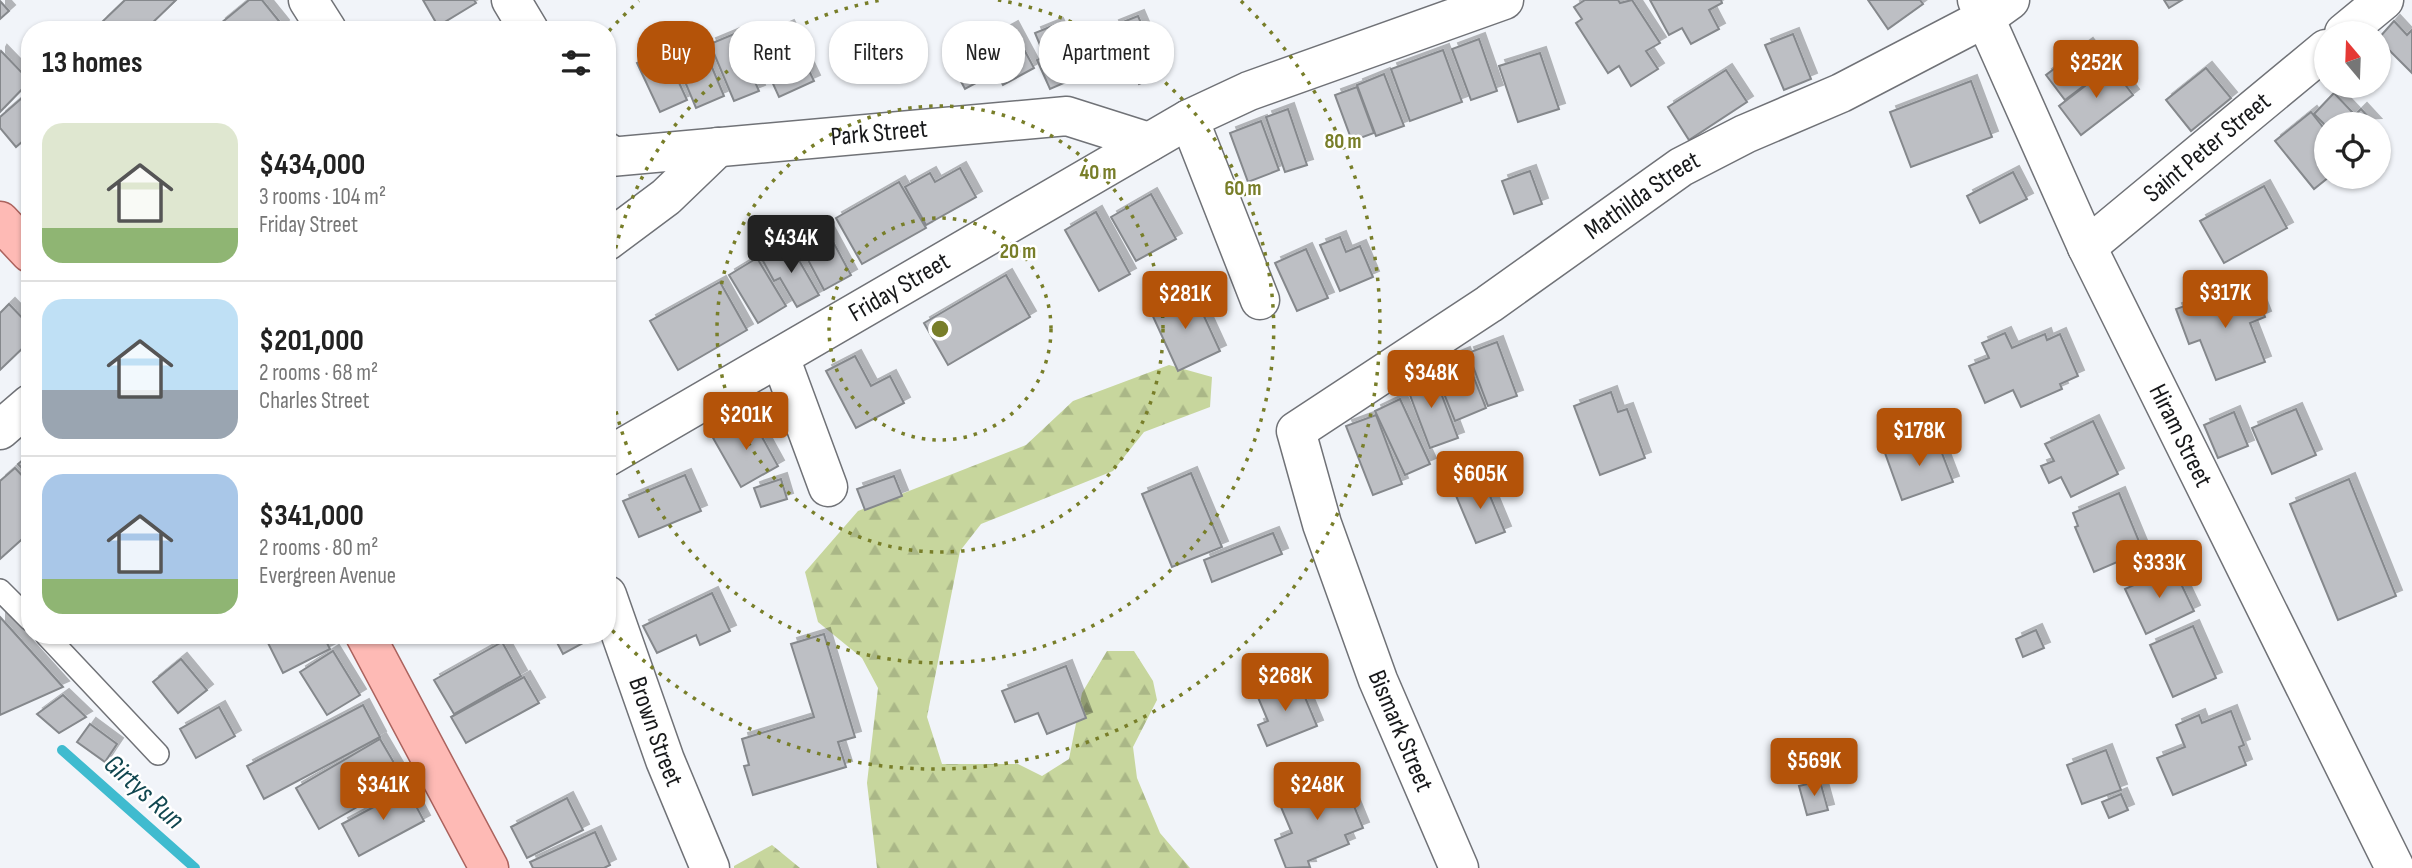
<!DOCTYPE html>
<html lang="en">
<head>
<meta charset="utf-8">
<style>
  :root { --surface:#fff; --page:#f6f6f6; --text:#222; --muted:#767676; --line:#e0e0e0; --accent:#b45309 }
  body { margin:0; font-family:"Sofia Sans Condensed",sans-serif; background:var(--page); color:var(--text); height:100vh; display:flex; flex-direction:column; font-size:26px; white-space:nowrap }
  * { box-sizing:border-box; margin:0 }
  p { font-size:23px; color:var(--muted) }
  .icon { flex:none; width:38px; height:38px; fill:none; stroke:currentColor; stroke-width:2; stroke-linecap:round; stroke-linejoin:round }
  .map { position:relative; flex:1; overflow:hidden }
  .sheet { position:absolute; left:21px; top:21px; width:595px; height:623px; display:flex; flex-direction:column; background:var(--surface); border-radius:28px; box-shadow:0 2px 5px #0004 }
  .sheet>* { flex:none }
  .banner { position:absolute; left:637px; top:21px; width:665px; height:63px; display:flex; gap:14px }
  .needle { width:46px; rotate:341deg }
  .controls { position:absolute; left:2314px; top:21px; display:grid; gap:14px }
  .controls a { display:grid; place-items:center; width:77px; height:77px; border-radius:50%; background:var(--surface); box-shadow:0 2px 5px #0004; font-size:35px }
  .price { position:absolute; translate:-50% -60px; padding:0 16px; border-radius:7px; background:var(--accent); color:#fff; font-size:23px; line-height:46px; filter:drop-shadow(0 2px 4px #0008) }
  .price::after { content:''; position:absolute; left:50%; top:42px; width:21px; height:16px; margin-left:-10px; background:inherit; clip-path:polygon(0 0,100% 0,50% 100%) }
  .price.on { background:#222; color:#fff }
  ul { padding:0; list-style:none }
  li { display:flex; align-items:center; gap:21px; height:175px; padding:0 21px }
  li+li { border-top:2px solid var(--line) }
  li span { display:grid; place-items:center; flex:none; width:196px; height:140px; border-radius:21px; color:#555 }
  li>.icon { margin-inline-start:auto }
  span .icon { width:84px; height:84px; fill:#fffc; stroke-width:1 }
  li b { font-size:30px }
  h2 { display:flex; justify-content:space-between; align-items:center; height:84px; padding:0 21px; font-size:30px }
  .chip { padding:0 24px; border-radius:28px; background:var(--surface); box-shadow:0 2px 5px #0004; font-size:24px; line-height:63px }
  .chip.on { background:var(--accent); color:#fff }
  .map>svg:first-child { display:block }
  .forest { fill:url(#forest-firs) }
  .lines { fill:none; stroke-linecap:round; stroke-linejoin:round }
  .stream { stroke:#3fbbcf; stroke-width:10 }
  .building { fill:#bdbfc4; stroke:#85888c; stroke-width:2; filter:url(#shadow) }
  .service-casing { stroke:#707277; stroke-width:24 }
  .minor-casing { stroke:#707277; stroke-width:41 }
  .tertiary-casing { stroke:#707277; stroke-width:41 }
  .primary-casing { stroke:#ac635e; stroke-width:41 }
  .service { stroke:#fff; stroke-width:21 }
  .minor { stroke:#fff; stroke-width:38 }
  .tertiary { stroke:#fff; stroke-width:38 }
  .primary { stroke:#febab5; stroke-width:38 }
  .ring { fill:none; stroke:#787e29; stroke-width:3.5; stroke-dasharray:3.5 7 }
  .labels { text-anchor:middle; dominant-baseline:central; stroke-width:5; stroke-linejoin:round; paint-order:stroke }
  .street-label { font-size:26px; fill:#17181a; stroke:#fff }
  .water-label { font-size:28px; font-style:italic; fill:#10464f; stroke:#fff }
  .centre { fill:#787e29; stroke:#fff; stroke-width:3.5 }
  .ring-label { font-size:21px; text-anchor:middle; font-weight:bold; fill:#787e29; stroke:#fff; stroke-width:5; stroke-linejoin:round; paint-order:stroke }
</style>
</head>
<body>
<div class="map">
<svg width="2412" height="868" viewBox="0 0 2412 868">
  <defs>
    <pattern id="forest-firs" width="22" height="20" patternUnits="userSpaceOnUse" patternTransform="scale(1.75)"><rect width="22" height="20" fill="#c7d69d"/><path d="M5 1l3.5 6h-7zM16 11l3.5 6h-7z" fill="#aab787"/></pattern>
    <filter id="shadow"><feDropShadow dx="6" dy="-6" stdDeviation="0" flood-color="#0004"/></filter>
  </defs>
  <rect width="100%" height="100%" fill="#f1f4f9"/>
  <!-- forest -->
  <g class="forest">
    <path d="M1169 365 1212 377 1210 407 1144 432 1113 471 981 524 960 551 927 717 942 764H1018L1042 776 1069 759 1082 693 1107 651H1134L1153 681 1157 700 1133 747 1137 778 1160 833 1190 868H877L867 783 878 688 862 658 818 622 805 572 858 511 1026 445 1073 401Z"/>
    <path d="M772 845 800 868H734V866Z"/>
  </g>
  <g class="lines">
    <!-- stream -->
    <path class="stream" d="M62 750 195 868"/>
  </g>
  <!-- building -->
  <g class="building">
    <path d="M125 0H176L145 30H109L102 22Z"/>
    <path d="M249 0H262L283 26 279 30H225L220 24Z"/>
    <path d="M423 0H474L476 3 438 26Z"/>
    <path d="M1585 0H1618L1620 3 1632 0 1660 43 1646 51 1658 69 1631 86 1619 66 1608 73 1576 23 1582 19 1574 7Z"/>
    <path d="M1650 0H1721L1722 3 1709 10 1719 29 1691 44 1682 28 1669 35Z"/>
    <path d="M1868 0H1920L1923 4 1888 29Z"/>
    <path d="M2164 0H2182L2169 8Z"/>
    <path d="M0 1 9 11 0 19Z"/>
    <path d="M1138 16 1163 74 1139 84 1113 26Z"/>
    <path d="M2394 21 2407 35 2412 30V73L2378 39Z"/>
    <path d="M1057 24 1080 76 1050 89 1037 60 1045 57 1035 33Z"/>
    <path d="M788 26 814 81 779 97 754 42Z"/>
    <path d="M1012 27 1034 68 1003 85 996 72 965 89 950 61Z"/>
    <path d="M734 34 759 91 734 101 710 44Z"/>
    <path d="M1793 34 1811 79 1784 90 1765 45Z"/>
    <path d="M1479 39 1497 91 1471 100 1452 49Z"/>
    <path d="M701 41 724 96 696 108 673 53Z"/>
    <path d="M2087 44 2106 69 2065 100 2046 75Z"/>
    <path d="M664 50 687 100 660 112 637 63Z"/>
    <path d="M1443 50 1462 102 1410 121 1391 69Z"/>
    <path d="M1 51 30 81 0 112V53Z"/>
    <path d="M1540 53 1559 109 1518 122 1499 66Z"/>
    <path d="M2111 66 2133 95 2081 135 2059 106Z"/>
    <path d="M2206 68 2231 98 2191 131 2166 100Z"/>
    <path d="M1726 70 1747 102 1689 140 1668 107Z"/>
    <path d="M1384 74 1404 126 1376 136 1357 85Z"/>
    <path d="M1971 81 1992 137 1911 167 1890 112Z"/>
    <path d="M1357 87 1374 133 1352 141 1335 95Z"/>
    <path d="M30 91V135L16 147 0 128V117Z"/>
    <path d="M2334 93 2355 115 2361 109 2375 124 2326 126 2314 114Z"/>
    <path d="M1288 109 1307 165 1285 172 1266 117Z"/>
    <path d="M2311 112 2326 131V177H2329L2314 189 2275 141Z"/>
    <path d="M1261 121 1279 170 1248 182 1230 133Z"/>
    <path d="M960 168 976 197 926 225 905 187 930 173 935 182Z"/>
    <path d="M1530 171 1542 204 1514 214 1502 181Z"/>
    <path d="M2013 172 2027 199 1980 223 1967 196Z"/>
    <path d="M899 182 926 228 862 264 836 218Z"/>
    <path d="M2264 186 2287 228 2224 263 2200 221Z"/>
    <path d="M1151 194 1176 239 1136 261 1111 217Z"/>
    <path d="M1096 212 1130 274 1099 291 1065 230Z"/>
    <path d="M825 227 851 275 824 290 798 241Z"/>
    <path d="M1340 237 1346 252 1360 246 1373 277 1340 291 1320 245Z"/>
    <path d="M789 243 819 295 797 307 780 278 774 281 762 259Z"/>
    <path d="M1306 249 1328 298 1297 311 1275 263Z"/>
    <path d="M757 258 786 306 758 323 729 275Z"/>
    <path d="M1006 275 1030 317 948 365 924 323Z"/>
    <path d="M720 282 747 330 678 370 650 321Z"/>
    <path d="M2253 286 2265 317 2250 323 2265 362 2216 380 2200 340 2189 344 2176 309 2238 287 2240 291Z"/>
    <path d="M1192 290 1220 351 1178 371 1150 310Z"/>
    <path d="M9 304 30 326V341L0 370V313Z"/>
    <path d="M2005 333 2012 348 2045 334 2047 340 2060 334 2078 376 2060 384 2062 389 2021 407 2013 390 1985 403 1969 366 1989 358 1982 343Z"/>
    <path d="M1497 342 1517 396 1488 406 1468 353Z"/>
    <path d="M1464 353 1486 408 1455 421 1433 366Z"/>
    <path d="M855 356 871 386 890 376 904 403 856 428 826 371Z"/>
    <path d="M1433 372 1458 438 1430 448 1405 382Z"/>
    <path d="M1611 392 1618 412 1627 409 1645 458 1600 475 1574 406Z"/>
    <path d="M1400 399 1430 464 1405 475 1375 411Z"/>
    <path d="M2296 409 2316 455 2272 474 2252 428Z"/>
    <path d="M2234 412 2248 446 2218 458 2204 425Z"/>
    <path d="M1376 415 1402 484 1373 495 1346 426Z"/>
    <path d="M751 417 778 466 741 487 713 438Z"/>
    <path d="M2093 421 2118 474 2071 497 2061 477 2049 483 2041 466 2054 461 2045 444Z"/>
    <path d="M1935 435 1953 482 1902 500 1885 453Z"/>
    <path d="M30 454V477L18 464Z"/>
    <path d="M15 468 30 484V532L0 559V481Z"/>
    <path d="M1191 473 1222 547 1172 567 1142 494Z"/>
    <path d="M685 475 701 511 639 537 623 501Z"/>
    <path d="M894 476 902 496 865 510 857 489Z"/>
    <path d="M781 479 787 499 761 507 754 488Z"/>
    <path d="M1483 479 1505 532 1476 543 1454 491Z"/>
    <path d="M2349 479 2396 596 2338 620 2290 504Z"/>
    <path d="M2119 493 2143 551 2094 572 2075 527 2078 526 2073 513Z"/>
    <path d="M1273 533 1282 554 1212 582 1204 560Z"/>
    <path d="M2173 567 2194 611 2146 634 2125 589Z"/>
    <path d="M712 593 730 631 700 645 696 635 657 653 643 626Z"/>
    <path d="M0 617 63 687 0 715Z"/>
    <path d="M2193 626 2216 678 2173 697 2150 645Z"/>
    <path d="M2036 630 2044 648 2023 657 2016 639Z"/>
    <path d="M824 634 855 737 838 742 846 767 753 795 744 766 749 765 742 739 814 717 791 644Z"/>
    <path d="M282 635H323L330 649 283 673 268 643Z"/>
    <path d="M553 635H596V636L563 654Z"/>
    <path d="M502 642 521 676 454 714 434 680Z"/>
    <path d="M333 651 360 695 327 715 300 672Z"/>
    <path d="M181 659 207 690 178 713 153 682Z"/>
    <path d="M1066 666 1086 718 1047 734 1038 713 1015 722 1002 691Z"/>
    <path d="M524 677 539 703 466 743 451 717Z"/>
    <path d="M1297 678 1317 726 1267 746 1258 725 1268 721 1257 695Z"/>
    <path d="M63 695 86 717 59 733 37 714Z"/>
    <path d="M363 705 380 737 264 799 247 766Z"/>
    <path d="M219 707 235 736 196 758 180 729Z"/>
    <path d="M2231 711 2244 745 2239 747 2246 765 2173 795 2157 758 2185 747 2176 725 2199 715 2202 723Z"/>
    <path d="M90 724 117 744 105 762 77 742Z"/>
    <path d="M380 739 404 780 319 829 296 788Z"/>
    <path d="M2106 750 2121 790 2082 804 2067 765Z"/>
    <path d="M1341 774 1363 828 1345 835 1349 844 1308 861 1310 867 1286 868 1275 840 1292 833 1278 800Z"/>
    <path d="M1820 781 1828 810 1807 815 1799 786Z"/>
    <path d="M407 789 424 821 359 856 342 824Z"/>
    <path d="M2121 794 2128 810 2109 818 2102 802Z"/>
    <path d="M567 798 583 830 527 858 511 827Z"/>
    <path d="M595 832 610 865 604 868H533L530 862Z"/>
  </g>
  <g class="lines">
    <defs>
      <g id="service">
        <path d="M0 590 30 620"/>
        <path d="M46 635 158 754"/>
      </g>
      <g id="minor">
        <path d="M308 0 327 30"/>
        <path d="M511 0 529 30"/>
        <path id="s1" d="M1977 0 2087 247 2395 868"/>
        <path d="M2344 33 2384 0"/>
        <path d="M1189 119 1260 300"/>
        <path id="s2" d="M607 152 610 157 1067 116 1149 142"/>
        <path d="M607 241 666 197 718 147"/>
        <path id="s3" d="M2087 247 2326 49"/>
        <path d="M780 357 828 487"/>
        <path id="s4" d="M607 457 1189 119 1249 91 1504 0"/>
        <path id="s5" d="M607 595 665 760 710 868"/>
        <path id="s6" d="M1459 868 1378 680 1322 524 1296 431 1489 304 1681 167 1745 134 1841 93 1985 18 2010 0"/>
      </g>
      <path id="tertiary" d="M0 430 30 404"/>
      <g id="primary">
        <path d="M0 221 30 253"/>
        <path d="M365 635 489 868"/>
      </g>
    </defs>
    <!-- service casing -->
    <use href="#service" class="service-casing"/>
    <!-- minor casing -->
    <use href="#minor" class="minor-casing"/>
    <!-- tertiary casing -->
    <use href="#tertiary" class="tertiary-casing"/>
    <!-- primary casing -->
    <use href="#primary" class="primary-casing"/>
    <!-- service -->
    <use href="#service" class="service"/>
    <!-- minor -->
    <use href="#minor" class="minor"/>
    <!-- tertiary -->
    <use href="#tertiary" class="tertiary"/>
    <!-- primary -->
    <use href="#primary" class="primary"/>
  </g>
  <!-- distance rings -->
  <g class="ring">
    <circle cx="940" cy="329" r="111"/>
    <circle cx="940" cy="329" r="223"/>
    <path d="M607 300A334 334 0 0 1 882 0M998 0A334 334 0 1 1 607 358"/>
    <path d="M609 31A445 445 0 0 1 639 1M1241 1A445 445 0 1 1 609 627"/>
  </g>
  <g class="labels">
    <!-- street labels -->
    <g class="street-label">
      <text stroke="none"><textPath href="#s2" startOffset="276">Park Street</textPath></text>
      <text stroke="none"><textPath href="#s3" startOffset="156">Saint Peter Street</textPath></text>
      <text stroke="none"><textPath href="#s6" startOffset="886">Mathilda Street</textPath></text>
      <text stroke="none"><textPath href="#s4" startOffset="338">Friday Street</textPath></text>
      <text stroke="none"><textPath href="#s1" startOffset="481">Hiram Street</textPath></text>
      <text transform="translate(1400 731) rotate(67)">Bismark Street</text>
      <text stroke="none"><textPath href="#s5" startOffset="145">Brown Street</textPath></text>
    </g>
    <!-- water labels -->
    <g class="water-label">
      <text transform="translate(144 792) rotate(42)">Girtys Run</text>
    </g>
  </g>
  <circle cx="940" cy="329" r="10" class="centre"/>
  <g class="ring-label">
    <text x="1343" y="148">80 m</text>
    <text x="1098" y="179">40 m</text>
    <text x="1243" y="195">60 m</text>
    <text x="1018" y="258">20 m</text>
  </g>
</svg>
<div class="controls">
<a><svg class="needle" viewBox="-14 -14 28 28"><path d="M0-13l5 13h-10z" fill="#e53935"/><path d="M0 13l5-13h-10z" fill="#767676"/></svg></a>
<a><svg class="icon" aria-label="locate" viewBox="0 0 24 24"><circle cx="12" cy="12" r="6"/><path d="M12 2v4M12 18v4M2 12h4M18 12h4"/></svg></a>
</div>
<b class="price" style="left:2096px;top:100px">$252K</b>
<b class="price on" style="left:791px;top:275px">$434K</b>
<b class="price" style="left:2225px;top:330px">$317K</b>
<b class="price" style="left:1185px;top:331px">$281K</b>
<b class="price" style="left:1431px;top:410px">$348K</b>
<b class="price" style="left:746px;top:452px">$201K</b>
<b class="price" style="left:1919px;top:468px">$178K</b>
<b class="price" style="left:1480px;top:511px">$605K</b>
<b class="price" style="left:2159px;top:600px">$333K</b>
<b class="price" style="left:1285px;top:713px">$268K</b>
<b class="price" style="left:1814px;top:798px">$569K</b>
<b class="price" style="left:383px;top:822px">$341K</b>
<b class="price" style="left:1317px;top:822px">$248K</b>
<div class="banner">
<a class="chip on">Buy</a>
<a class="chip">Rent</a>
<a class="chip">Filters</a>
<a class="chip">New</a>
<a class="chip">Apartment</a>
</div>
<section class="sheet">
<h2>13 homes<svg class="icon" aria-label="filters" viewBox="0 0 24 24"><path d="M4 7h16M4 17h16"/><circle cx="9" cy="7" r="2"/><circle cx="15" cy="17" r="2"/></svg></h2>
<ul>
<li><span style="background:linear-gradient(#dfe7d0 75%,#8fb573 0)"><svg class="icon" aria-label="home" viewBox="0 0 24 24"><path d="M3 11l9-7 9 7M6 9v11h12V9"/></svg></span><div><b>$434,000</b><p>3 rooms · 104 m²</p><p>Friday Street</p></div></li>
<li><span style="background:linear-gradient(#bfe0f5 65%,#9aa5b1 0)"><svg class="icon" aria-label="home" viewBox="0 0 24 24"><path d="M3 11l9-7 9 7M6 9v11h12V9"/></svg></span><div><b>$201,000</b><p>2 rooms · 68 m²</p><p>Charles Street</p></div></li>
<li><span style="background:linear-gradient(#a9c7e8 75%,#8fb573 0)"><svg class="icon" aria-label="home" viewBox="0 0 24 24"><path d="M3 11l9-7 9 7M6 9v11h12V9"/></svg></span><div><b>$341,000</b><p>2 rooms · 80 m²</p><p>Evergreen Avenue</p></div></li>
</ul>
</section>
</div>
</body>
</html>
